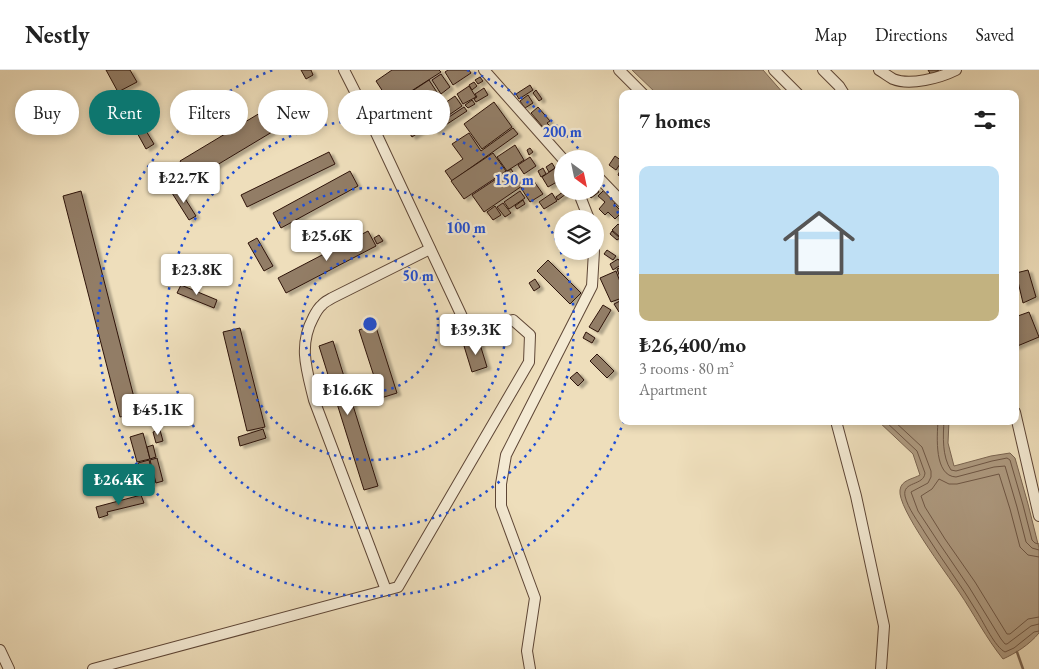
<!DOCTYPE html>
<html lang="en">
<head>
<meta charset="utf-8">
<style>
  :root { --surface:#fff; --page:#f6f6f6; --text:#222; --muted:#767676; --line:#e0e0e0; --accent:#0f766e }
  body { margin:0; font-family:"EB Garamond",serif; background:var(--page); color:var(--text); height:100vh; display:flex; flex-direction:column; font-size:19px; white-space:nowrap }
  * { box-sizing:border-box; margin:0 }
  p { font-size:16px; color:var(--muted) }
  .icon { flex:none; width:28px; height:28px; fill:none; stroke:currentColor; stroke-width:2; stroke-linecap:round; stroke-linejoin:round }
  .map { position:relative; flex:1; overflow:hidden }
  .details { position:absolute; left:619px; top:20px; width:400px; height:335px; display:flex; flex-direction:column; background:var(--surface); border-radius:10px; box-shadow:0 2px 8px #0003 }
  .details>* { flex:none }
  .guide { position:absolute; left:15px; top:20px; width:475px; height:45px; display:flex; gap:10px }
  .needle { width:32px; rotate:147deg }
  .tools { position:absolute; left:554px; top:80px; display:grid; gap:10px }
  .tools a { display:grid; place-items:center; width:50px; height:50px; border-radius:50%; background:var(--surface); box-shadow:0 2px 8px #0003; font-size:25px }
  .price { position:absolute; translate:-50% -42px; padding:0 11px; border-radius:5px; background:#fff; color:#222; font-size:16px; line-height:32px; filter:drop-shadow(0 1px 2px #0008) }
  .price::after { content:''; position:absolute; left:50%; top:30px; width:15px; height:11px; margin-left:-8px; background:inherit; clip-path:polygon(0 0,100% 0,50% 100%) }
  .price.active { background:var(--accent); color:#fff }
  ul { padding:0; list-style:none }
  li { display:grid; align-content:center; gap:10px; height:265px; padding:0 20px }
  li span { display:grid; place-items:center; height:155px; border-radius:10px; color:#555 }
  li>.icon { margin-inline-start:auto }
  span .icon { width:90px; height:90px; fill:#fffc; stroke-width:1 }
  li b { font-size:21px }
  h2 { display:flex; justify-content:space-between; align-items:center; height:60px; padding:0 20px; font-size:21px }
  .pill { padding:0 18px; border-radius:22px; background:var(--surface); box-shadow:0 2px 8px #0003; font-size:18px; line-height:45px }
  .pill.active { background:var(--accent); color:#fff }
  header { display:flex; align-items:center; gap:30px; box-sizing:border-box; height:70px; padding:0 25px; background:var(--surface); border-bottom:1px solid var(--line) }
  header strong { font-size:24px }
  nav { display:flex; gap:28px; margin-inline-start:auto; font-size:18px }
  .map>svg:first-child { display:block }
  .water { fill:#ad997f; stroke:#7a6450 }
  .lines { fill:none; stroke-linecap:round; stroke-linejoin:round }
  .shore { stroke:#6e5644; stroke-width:1 }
  .stream { stroke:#7a6450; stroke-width:2.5 }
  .building { fill:#927d66; stroke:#2e140a; filter:url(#shadow) }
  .minor-casing { stroke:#5e4636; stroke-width:12 }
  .minor { stroke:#f4ead3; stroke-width:10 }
  .ring { fill:none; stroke:#1d4ed8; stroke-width:2.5; stroke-dasharray:2.5 5 }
  .centre { fill:#1d4ed8; stroke:#f4ead3; stroke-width:2.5 }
  .ring-label { font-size:15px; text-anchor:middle; font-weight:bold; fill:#1d4ed8; stroke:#f4ead3; stroke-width:4.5; stroke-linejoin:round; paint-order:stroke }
</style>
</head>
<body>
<header>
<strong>Nestly</strong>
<nav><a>Map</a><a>Directions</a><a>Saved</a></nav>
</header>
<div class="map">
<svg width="1039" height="599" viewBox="0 0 1039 599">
  <defs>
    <filter id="shadow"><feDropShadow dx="4" dy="2.5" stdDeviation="1" flood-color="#0004"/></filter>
  </defs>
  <rect width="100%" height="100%" fill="#eedebb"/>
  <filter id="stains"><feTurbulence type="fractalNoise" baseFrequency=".004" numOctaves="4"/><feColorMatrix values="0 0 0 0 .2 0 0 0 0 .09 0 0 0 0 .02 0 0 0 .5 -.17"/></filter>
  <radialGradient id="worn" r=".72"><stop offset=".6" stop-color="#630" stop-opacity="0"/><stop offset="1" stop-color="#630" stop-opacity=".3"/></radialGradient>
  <!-- water -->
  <g class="water">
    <path d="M632 0H763L784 24H657Z"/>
    <path d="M878 351H949L948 373 954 396 991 386 1010 383 1015 388 1028 434 1039 478V563C1029 575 1016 583 1003 589 986 568 974 544 959 522 947 504 897 438 900 420 901 410 913 409 920 405L913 384Z"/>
  </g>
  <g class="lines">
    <!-- shore -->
    <g class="shore">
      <path d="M885 351 917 381 925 403C924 416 902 411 905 426 908 439 918 451 925 463 942 490 961 515 977 542 984 553 995 577 1005 582L1014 578 1034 562 1039 561"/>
      <path d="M894 351 922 377 931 401V407L928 413 911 422 918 441 939 473 969 517 1001 569 1005 574H1007L1031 556 1039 554"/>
      <path d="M938 351C937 367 934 406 956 407L994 397 1005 396 1017 437 1026 472 1032 478 1039 480"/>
      <path d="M944 351C943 366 942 387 951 400L956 401 992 391 1007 388 1010 390 1023 435 1032 470 1035 473 1039 474"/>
      <path d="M1039 487 1028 485 1020 477 1010 439 999 404 957 414H949L939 409 932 419 921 426 925 437 945 469 975 512 1007 564H1010L1028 549 1039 547"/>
    </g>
    <!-- stream -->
    <path class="stream" d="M1017 582 1023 599"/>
  </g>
  <!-- building -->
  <g class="building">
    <path d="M106 0H130L137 12 118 22Z"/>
    <path d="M301 0H311L313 5 306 9Z"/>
    <path d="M392 0H439L441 2 391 34 376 11Z"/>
    <path d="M448 0H469L471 3 453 15 445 2Z"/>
    <path d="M928 0H939L931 5Z"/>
    <path d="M441 4 450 17 441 24 432 10Z"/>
    <path d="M480 7 483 11 478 14 475 10Z"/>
    <path d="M429 10 444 33 441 35 444 40 428 51 430 55 412 67 391 35Z"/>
    <path d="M474 12 477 16 472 20 469 15Z"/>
    <path d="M530 15 533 20 519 29 516 24Z"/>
    <path d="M469 16 476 27 463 34 457 24Z"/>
    <path d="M484 18 488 25 476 32 474 29 477 27 475 24Z"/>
    <path d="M536 20 542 29 539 31 533 23Z"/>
    <path d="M295 22 307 41 192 110 180 91Z"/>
    <path d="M528 25 533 33 525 38 520 31Z"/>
    <path d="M455 26 462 36 449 45 442 35Z"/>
    <path d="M472 30 475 34 468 38 465 35Z"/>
    <path d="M494 32 512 57 482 79 464 54Z"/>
    <path d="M464 37 467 41 435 62 428 52 445 41 449 47Z"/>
    <path d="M538 37 550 51 547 53 552 58 547 62 531 43Z"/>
    <path d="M137 46 154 74 146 79 130 50Z"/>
    <path d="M513 58 518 64 452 111 445 101 463 89 452 74 469 63 481 81Z"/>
    <path d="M515 75 524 90 507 101 497 87Z"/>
    <path d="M530 78 533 82 529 85 527 80Z"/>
    <path d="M329 82 335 94 247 137 241 125Z"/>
    <path d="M493 83 506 101 464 129 451 111Z"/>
    <path d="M615 86 622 91 616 100 609 95Z"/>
    <path d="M530 87 536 96 524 104 518 95Z"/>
    <path d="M552 93 555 98 549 102 546 97Z"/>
    <path d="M622 96V108L618 105Z"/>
    <path d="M557 97 562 106V109L548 117 542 107Z"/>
    <path d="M543 98 546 104 541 107 538 101Z"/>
    <path d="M511 99 522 116 484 142 472 125Z"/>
    <path d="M350 101 358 116 281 158 273 143Z"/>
    <path d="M533 110 543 124 530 132 521 118Z"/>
    <path d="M595 116 599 122 591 128 587 121H595Z"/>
    <path d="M179 119 196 146 189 150 172 123Z"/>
    <path d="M604 120 617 132 614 134 622 142 615 149 608 142 605 145 599 139 605 132 598 126Z"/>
    <path d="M81 121 138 343 120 347 63 126Z"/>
    <path d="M520 121 525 128 509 139 504 132Z"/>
    <path d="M564 121 566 124 558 130 556 127Z"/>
    <path d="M552 123 557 131 544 139 539 132Z"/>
    <path d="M523 130 525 134 517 139 515 136Z"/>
    <path d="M503 133 511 143 505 147 497 137Z"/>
    <path d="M495 136 501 145 493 150 487 142Z"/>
    <path d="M618 154 622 157V165L620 167 612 160Z"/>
    <path d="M368 161 376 176 286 223 278 208Z"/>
    <path d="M612 161 620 168 617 170 610 164Z"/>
    <path d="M379 165 383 171 377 174 374 168Z"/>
    <path d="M257 168 273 196 264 201 248 173Z"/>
    <path d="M607 180 616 186 613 190 604 184Z"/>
    <path d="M618 189 622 194 613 200 610 194Z"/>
    <path d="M548 190 581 223 570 234 537 201Z"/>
    <path d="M622 197V213L617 199Z"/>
    <path d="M190 198 207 203 204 213 187 208Z"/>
    <path d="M1028 200 1036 227 1023 233 1016 203Z"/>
    <path d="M616 201 622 217V228L611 232 600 208Z"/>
    <path d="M535 209 540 217 534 221 529 213Z"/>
    <path d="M181 215 217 230 214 238 177 223Z"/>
    <path d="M622 230V240L619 242 614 234Z"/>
    <path d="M603 235 611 240 598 262 589 257Z"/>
    <path d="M1029 242 1039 267 1015 277V247Z"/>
    <path d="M375 254 397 323 381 328 359 260Z"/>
    <path d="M240 258 265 357 247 361 223 262Z"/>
    <path d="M586 262 595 268 592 273 583 268Z"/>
    <path d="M333 271 378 416 364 420 319 276Z"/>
    <path d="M479 271 487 297 472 302 464 276Z"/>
    <path d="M597 284 614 301 607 308 590 291Z"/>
    <path d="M577 302 584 310 578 316 570 308Z"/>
    <path d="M263 359 266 368 240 376 238 367Z"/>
    <path d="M160 360 163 371 156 373 153 362Z"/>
    <path d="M143 363 150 389 137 392 130 367Z"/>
    <path d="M153 375 156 387 150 389 147 377Z"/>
    <path d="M157 388 163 411 156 413 150 390Z"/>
    <path d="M149 390 155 413 144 416 138 393Z"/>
    <path d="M141 425 144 433 107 442 108 445 99 448 96 437Z"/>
  </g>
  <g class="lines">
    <defs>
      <g id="minor">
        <path d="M484 0 563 89"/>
        <path d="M619 0 643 24"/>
        <path d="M774 0 798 24"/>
        <path d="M823 0 839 16 844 24"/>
        <path d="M879 0C884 3 888 6 893 9 910 16 940 8 956 0"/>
        <path d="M595 104 622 132"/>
        <path d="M578 121 589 149"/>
        <path d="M1015 342 1039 446"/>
        <path d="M836 351 856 426 884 556 881 599"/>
        <path d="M386 520 314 330C307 301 298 276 313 248 315 244 318 238 322 235 324 232 329 230 332 228L430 179"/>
        <path d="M0 580 9 599"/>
        <path d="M93 599 398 517 529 292 530 265 513 250 479 259 466 255 376 63 344 0"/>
        <path d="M530 599 527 581 535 528 501 436V414L506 385 592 216 594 181"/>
      </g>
    </defs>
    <!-- minor casing -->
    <use href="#minor" class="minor-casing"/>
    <!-- minor -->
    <use href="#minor" class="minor"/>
  </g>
  <!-- distance rings -->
  <g class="ring">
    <circle cx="370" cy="254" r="68"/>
    <circle cx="370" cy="254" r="136"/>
    <circle cx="370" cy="254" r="204"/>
    <path d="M624 351A272 272 0 1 1 273 0M467 0A272 272 0 0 1 586 88M595 102A272 272 0 0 1 622 152"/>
  </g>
  <circle cx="370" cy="254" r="8" class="centre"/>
  <g class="ring-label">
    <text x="562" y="67">200 m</text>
    <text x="514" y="115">150 m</text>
    <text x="466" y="163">100 m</text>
    <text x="418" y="211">50 m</text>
  </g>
  <rect width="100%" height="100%" filter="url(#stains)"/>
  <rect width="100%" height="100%" fill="url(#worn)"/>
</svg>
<div class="tools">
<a><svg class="needle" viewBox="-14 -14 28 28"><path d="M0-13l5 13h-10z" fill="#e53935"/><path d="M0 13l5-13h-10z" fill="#767676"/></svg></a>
<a><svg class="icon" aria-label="layers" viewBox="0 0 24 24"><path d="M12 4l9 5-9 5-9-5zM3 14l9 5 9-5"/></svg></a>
</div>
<b class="price" style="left:184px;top:134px">₺22.7K</b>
<b class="price" style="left:327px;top:192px">₺25.6K</b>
<b class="price" style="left:197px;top:226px">₺23.8K</b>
<b class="price" style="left:476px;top:286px">₺39.3K</b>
<b class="price" style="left:348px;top:346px">₺16.6K</b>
<b class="price" style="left:158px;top:366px">₺45.1K</b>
<b class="price active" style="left:119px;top:436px">₺26.4K</b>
<div class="guide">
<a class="pill">Buy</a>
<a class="pill active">Rent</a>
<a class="pill">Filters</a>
<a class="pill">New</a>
<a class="pill">Apartment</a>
</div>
<section class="details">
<h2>7 homes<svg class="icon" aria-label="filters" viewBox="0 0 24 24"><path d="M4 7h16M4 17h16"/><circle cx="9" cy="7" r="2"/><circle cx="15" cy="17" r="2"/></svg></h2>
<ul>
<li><span style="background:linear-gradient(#bfe0f5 70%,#c2b280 0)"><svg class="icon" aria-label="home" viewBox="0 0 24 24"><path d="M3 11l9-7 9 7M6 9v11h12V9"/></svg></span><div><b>₺26,400/mo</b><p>3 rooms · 80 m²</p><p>Apartment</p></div></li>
</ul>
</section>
</div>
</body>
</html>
